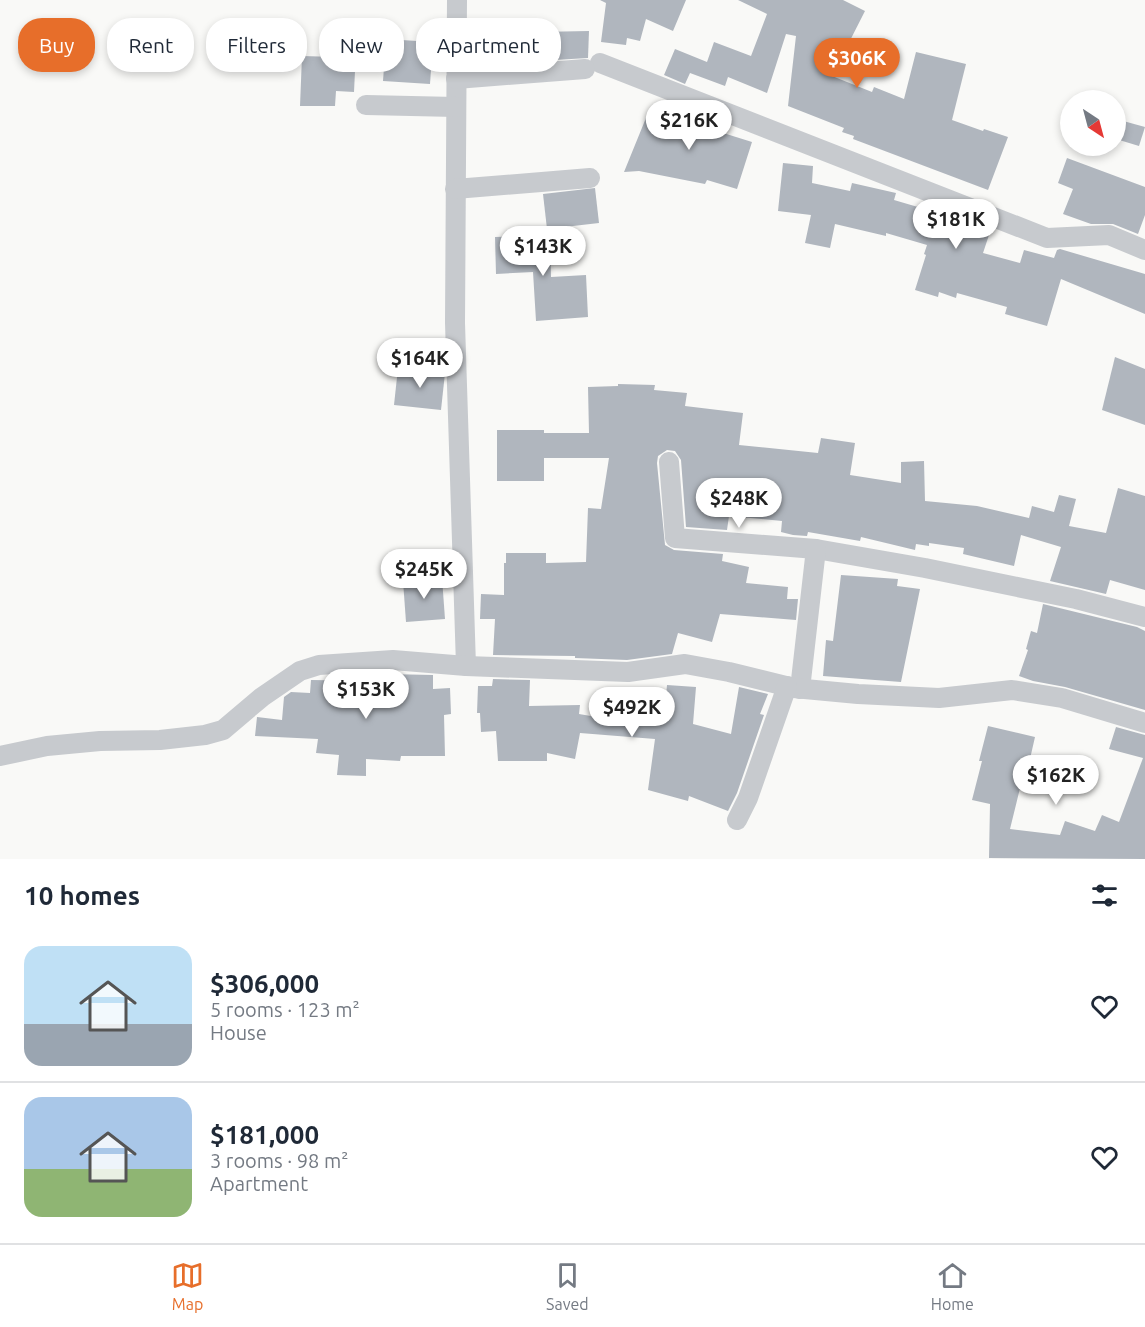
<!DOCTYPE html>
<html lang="en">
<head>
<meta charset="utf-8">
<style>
  :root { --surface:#fff; --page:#f6f6f7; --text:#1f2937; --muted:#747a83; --line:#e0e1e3; --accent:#e76e2a }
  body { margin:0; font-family:Ubuntu,sans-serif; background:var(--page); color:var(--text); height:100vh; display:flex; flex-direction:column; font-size:22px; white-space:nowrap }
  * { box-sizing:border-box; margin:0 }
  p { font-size:20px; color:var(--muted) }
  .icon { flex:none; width:33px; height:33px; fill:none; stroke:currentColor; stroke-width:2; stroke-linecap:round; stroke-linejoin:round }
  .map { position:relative; height:859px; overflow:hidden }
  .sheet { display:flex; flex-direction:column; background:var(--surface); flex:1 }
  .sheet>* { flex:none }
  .banner { position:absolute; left:18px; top:18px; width:600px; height:54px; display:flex; gap:12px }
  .needle { width:39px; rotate:144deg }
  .fabs { position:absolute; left:1060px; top:90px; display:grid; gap:12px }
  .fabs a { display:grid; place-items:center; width:66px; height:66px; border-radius:50%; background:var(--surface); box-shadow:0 3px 9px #0003; font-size:30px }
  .price { position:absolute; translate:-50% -51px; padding:0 14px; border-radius:21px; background:#fff; color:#222; font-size:20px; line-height:39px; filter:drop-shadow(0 2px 3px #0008) }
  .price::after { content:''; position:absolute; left:50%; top:36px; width:18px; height:14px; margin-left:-9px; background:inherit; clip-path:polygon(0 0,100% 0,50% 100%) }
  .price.on { background:var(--accent); color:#fff }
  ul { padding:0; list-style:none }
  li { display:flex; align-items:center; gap:18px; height:150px; padding:0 24px }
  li+li { border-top:2px solid var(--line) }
  li span { display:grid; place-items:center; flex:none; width:168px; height:120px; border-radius:18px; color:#555 }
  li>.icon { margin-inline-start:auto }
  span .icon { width:72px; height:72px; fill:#fffc; stroke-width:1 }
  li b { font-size:26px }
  h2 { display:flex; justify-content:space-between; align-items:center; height:72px; padding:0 24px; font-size:26px }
  .pill { padding:0 21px; border-radius:24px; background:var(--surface); box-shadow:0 3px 9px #0003; font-size:21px; line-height:54px }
  .pill.on { background:var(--accent); color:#fff }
  .tabs { display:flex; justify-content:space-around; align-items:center; height:84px; border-top:2px solid var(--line); background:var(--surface); font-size:16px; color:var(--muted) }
  .tabs a { display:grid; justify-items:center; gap:3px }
  .tabs .on { color:var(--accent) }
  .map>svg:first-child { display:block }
  .building { fill:#b0b6be }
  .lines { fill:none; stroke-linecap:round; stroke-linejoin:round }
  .street { stroke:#c7cace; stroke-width:20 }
</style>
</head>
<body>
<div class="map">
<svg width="1145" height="859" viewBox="0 0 1145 859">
  <rect width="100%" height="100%" fill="#f9f9f7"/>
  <!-- building -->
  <g class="building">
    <path d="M600 0H686L673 31 646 19 640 41 627 38 626 45 601 42 606 3Z"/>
    <path d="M738 0H843L865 11 832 76 872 92 874 87 904 99 916 52 966 64 952 120 983 131 984 129 1008 137 988 190 853 139 854 136 842 132 844 128 788 106 796 36 786 34 767 93 728 77 725 86 690 73 685 84 664 75 675 49 707 62 714 42 751 56 767 14Z"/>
    <path d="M589 31 588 58 538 61 537 32Z"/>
    <path d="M386 39 433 42 430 84 383 81Z"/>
    <path d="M302 56 336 57V70L355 71 354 92 336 91 335 106H300Z"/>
    <path d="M648 113 722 125 720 132 752 142 737 189 707 180 705 184 639 171 624 172Z"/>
    <path d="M1116 119 1145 127 1139 146 1116 139Z"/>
    <path d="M1067 158 1145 187V215L1138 234 1113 224H1091L1063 214 1073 189 1058 183Z"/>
    <path d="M783 163 813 166 812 183 850 191 852 183 896 193 894 200 928 210 930 205 976 223 974 230 989 235 983 253 1020 263 1024 250 1054 258 1057 250 1060 249 1145 274V314L1061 279 1047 326 1005 314 1007 307 957 293 956 298 939 292 938 297 915 290 926 255 924 254 927 245 886 233V236L835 224 830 248 805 243 811 215 778 211Z"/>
    <path d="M595 188 599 223 547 229 543 194Z"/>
    <path d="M550 235 551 277 586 275 588 317 536 321 533 272 496 274 495 237Z"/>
    <path d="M1115 357 1145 369V425L1102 410Z"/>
    <path d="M398 368 445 373 441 410 394 405Z"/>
    <path d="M618 384 655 385 654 390 687 393 685 406 743 413 739 445 818 453 821 438 855 443 850 475 901 483V462L924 461 925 501 977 506 1029 518 1032 506 1054 512 1059 495 1076 499 1069 526 1106 533 1118 488 1145 496V590L1110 580 1106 594 1050 581 1061 547 1021 535 1014 566 963 554 964 548 929 543V546L916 544 915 550 861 537 860 541 808 532 807 536 793 535 781 532 782 521 729 516 727 530 686 527 681 460 675 451 667 450 658 456 657 463 665 545 674 550 723 554 722 561 749 567 746 583 788 587 787 599H798L796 620 720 614 712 642 678 633 672 654 627 660 575 658V656L493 655 495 619H480L481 594 504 595V563H506V553H546V563L586 562 588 508 601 509 609 458H544V481H497V430H544V433H589L588 387 618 386Z"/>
    <path d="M841 575 898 579 897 586 920 589 901 682 823 676 826 640 833 641Z"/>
    <path d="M442 578 445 619 406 622 403 581Z"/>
    <path d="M1043 604 1137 627 1145 631V710L1065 687 1033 681 1019 676 1028 650 1026 649 1031 631 1037 633Z"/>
    <path d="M387 674 433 675V689L450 688 451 714 444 715 445 756H401L400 761 366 759V776L337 775 339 755 316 753 318 739 255 736 257 717 282 720 284 697 291 692 310 693 311 680 387 681Z"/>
    <path d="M493 679 530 680 529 706 580 705 579 714 614 720 615 713 664 717 667 685 696 687 693 724 731 734 739 687 768 694 760 714 764 715 737 793 728 811 689 796 688 801 648 790 655 739 580 733 575 759 547 753V761H498L496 731 481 732 480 713H477L478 686H492Z"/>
    <path d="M988 726 1035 737 1027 772H1024L1010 829 1060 835 1065 821 1095 831 1102 815 1119 822 1143 758 1109 749 1116 727 1145 735V859L989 858 990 804 972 800 982 761H979Z"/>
  </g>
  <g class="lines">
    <!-- street -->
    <g class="street">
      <path d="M457 0 455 323 466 666"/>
      <path d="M600 63 1047 238 1109 235 1145 250"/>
      <path d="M456 79 585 69"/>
      <path d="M366 105 456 107"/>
      <path d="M455 189 590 178"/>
      <path d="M669 462 675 538 816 549 925 568 1076 599 1145 617"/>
      <path d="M800 689 816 549"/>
      <path d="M0 756 47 746 100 741 160 740 205 735 223 730 262 697 300 671 319 665 393 660 466 666 628 672 685 664 729 672 794 688 858 694 939 698 1012 690 1062 698 1145 723"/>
      <path d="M737 820 748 798 787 686"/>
    </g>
  </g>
</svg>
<div class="fabs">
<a><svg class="needle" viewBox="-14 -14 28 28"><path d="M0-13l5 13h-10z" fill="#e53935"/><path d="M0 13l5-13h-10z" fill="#747a83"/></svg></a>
</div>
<b class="price on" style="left:857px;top:89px">$306K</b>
<b class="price" style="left:689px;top:151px">$216K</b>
<b class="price" style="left:956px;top:250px">$181K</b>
<b class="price" style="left:543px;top:277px">$143K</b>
<b class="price" style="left:420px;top:389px">$164K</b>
<b class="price" style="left:739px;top:529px">$248K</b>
<b class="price" style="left:424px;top:600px">$245K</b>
<b class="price" style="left:366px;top:720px">$153K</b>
<b class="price" style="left:632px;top:738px">$492K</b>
<b class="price" style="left:1056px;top:806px">$162K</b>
<div class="banner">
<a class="pill on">Buy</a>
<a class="pill">Rent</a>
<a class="pill">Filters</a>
<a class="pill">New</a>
<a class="pill">Apartment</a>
</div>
</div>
<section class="sheet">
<h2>10 homes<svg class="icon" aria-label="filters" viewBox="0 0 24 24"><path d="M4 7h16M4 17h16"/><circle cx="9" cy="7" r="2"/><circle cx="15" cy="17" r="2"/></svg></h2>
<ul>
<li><span style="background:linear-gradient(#bfe0f5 65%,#9aa5b1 0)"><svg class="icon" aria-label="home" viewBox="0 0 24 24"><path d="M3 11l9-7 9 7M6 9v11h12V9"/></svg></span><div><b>$306,000</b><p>5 rooms · 123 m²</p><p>House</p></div><svg class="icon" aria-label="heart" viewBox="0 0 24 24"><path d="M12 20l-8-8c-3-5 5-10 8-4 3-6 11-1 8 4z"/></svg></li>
<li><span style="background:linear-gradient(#a9c7e8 60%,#8fb573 0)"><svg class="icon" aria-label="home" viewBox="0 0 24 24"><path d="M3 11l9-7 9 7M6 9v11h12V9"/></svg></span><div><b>$181,000</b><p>3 rooms · 98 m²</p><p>Apartment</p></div><svg class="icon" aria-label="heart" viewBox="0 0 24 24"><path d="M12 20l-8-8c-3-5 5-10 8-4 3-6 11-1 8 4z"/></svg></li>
</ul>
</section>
<nav class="tabs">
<a class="on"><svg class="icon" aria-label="map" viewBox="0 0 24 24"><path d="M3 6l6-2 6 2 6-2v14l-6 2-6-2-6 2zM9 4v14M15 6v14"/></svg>Map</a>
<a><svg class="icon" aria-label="saved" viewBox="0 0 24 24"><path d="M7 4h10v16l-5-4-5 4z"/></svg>Saved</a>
<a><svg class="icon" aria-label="home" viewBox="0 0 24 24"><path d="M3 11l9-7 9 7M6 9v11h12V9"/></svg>Home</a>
</nav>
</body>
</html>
